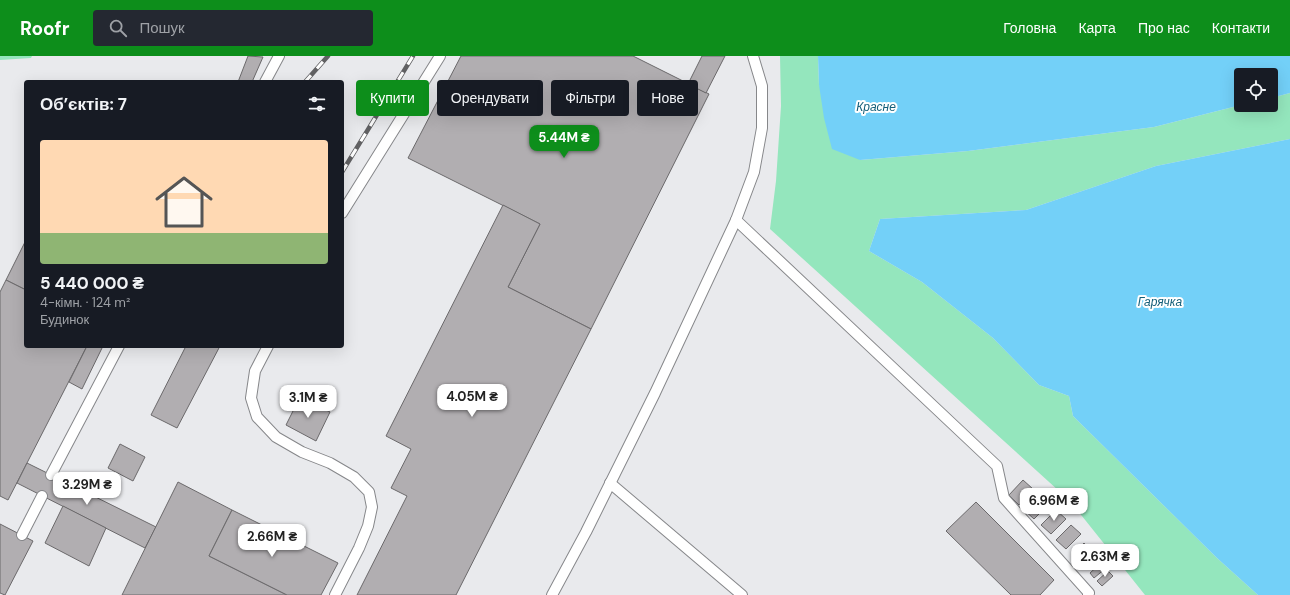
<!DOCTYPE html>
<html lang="uk">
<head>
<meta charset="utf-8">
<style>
  :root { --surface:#171b24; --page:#242831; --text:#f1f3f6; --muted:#9ea1a6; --accent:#0d8e1b }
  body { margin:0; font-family:"DM Sans",sans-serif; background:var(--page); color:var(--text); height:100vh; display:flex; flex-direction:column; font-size:15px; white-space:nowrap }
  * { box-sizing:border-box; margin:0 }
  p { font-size:13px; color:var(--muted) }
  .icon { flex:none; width:22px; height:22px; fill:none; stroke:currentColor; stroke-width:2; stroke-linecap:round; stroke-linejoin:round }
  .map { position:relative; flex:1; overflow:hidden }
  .details { position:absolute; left:24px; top:24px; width:320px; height:268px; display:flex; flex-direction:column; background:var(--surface); border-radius:4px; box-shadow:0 4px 16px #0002 }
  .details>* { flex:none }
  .top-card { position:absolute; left:356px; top:24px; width:380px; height:36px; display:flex; gap:8px }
  .controls { position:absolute; left:1234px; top:12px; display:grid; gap:8px }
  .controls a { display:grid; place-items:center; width:44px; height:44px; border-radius:4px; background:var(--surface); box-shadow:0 4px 16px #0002; font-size:20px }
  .price { position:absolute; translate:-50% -34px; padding:0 9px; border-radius:8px; background:#fff; color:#222; font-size:13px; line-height:26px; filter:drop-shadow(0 1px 2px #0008) }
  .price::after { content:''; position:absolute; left:50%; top:24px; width:12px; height:9px; margin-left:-6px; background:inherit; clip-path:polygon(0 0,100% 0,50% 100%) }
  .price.selected { background:var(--accent); color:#fff }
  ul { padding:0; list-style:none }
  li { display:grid; align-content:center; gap:8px; height:212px; padding:0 16px }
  li span { display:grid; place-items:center; height:124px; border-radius:4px; color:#555 }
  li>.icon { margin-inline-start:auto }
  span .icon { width:72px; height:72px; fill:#fffc; stroke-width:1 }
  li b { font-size:17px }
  h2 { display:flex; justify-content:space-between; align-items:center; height:48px; padding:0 16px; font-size:17px }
  .chip { padding:0 14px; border-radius:4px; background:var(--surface); box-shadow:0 4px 16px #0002; font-size:14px; line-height:36px }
  .chip.selected { background:var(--accent); color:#fff }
  header { display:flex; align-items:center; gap:24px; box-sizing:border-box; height:56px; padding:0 20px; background:var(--accent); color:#fff }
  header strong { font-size:19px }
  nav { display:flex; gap:22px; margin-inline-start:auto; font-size:14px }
  .search { width:280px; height:36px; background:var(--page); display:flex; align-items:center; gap:10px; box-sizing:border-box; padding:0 14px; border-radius:4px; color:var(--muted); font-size:15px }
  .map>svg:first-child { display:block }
  .green { fill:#94e6bd }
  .water { fill:#73d0f8 }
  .building { fill:#b1aeb1; stroke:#6b696b }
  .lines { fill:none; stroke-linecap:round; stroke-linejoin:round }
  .lane-casing { stroke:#86878a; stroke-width:12 }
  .lane { stroke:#fff; stroke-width:10 }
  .rail-casing { stroke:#616163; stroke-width:4.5 }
  .rail { stroke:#fff; stroke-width:3; stroke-dasharray:9; stroke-linecap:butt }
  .labels { text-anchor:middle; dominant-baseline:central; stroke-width:4; stroke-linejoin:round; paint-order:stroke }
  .water-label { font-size:12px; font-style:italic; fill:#155f7a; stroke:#fff }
</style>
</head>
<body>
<header>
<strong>Roofr</strong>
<div class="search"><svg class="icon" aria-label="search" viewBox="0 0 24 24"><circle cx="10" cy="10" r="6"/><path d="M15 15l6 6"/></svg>Пошук</div>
<nav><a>Головна</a><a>Карта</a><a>Про нас</a><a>Контакти</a></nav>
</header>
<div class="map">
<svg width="1290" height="539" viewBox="0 0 1290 539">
  <rect width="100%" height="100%" fill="#e9eaed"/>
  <!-- green -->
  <g class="green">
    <path d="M0 0H32L31 2 0 4Z"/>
    <path d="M780 0H818L819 29 860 104 968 95 1154 71 1241 49H1271V42L1290 37V83L1156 110 1026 154 880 163 869 195 922 226 993 282 1039 329 1069 340 1073 360 1217 502 1258 539H1145L1070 445 770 173 776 125 781 50Z"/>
  </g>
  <!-- water -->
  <g class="water">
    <path d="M818 0H1290V37L1271 42V19H1241V49L1154 71 968 95 860 104 832 93 824 62 819 29Z"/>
    <path d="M1290 83V539H1258L1217 502 1073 360 1069 340 1039 329 993 282 922 226 869 195 880 163 1026 154 1156 110Z"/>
  </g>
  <!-- building -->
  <g class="building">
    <path d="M248 0 263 1 252 26H238Z"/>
    <path d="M461 0H633L709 38 591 273 508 231 540 168 408 102Z"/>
    <path d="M702 0H725L706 37 688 28Z"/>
    <path d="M503 149 540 168 508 231 591 273 456 539H357L407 440 391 432 411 393 386 380Z"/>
    <path d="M26 184V234L6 224Z"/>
    <path d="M6 224 26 234V290H87L8 444 0 440V236Z"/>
    <path d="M87 290H103L82 333 69 326Z"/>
    <path d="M186 290H220L177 372 151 359Z"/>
    <path d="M300 341 330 356 316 385 286 369Z"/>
    <path d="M120 388 145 401 133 425 108 412Z"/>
    <path d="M27 407 156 471 145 492 17 427Z"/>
    <path d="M1023 424 1033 433 1019 449 1009 439Z"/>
    <path d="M178 426 232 454 209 500 287 539H122Z"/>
    <path d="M1039 439 1049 448 1034 463 1024 454Z"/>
    <path d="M976 446 1054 524 1040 539H1011L946 475Z"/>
    <path d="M63 450 106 472 89 510 45 487Z"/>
    <path d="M232 454 338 507 321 539H287L209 500Z"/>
    <path d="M1056 454 1066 463 1051 478 1041 469Z"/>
    <path d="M0 468 33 485 5 539 0 537Z"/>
    <path d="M1071 469 1081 478 1066 493 1056 484Z"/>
    <path d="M1084 487 1089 493 1078 503 1073 498Z"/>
    <path d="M1093 497 1097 502 1086 512 1081 507Z"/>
    <path d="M1101 507 1106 512 1094 522 1090 517Z"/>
    <path d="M1108 515 1113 520 1102 530 1097 525Z"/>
  </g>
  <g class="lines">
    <defs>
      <g id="lane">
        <path d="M265 26 279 0"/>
        <path d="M342 157 440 0"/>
        <path d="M736 164 997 410 1004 442 1089 537 1088 539"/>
        <path d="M268 290 255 315 251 342 257 361 276 381 302 396 330 407 354 421 369 436 372 451 368 470 359 492 335 539"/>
        <path d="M51 419 119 290"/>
        <path d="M610 427 742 539"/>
        <path d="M22 479 42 440"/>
        <path d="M552 539 586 476 655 337 736 164 754 116 762 72V30L753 0"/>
      </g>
    </defs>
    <!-- lane casing -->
    <use href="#lane" class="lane-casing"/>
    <!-- lane -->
    <use href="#lane" class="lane"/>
    <defs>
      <g id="rail">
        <path d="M305 26 328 0"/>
        <path d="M342 116 413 0"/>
      </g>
    </defs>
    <!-- rail casing -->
    <use href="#rail" class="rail-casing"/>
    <!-- rail -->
    <use href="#rail" class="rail"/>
  </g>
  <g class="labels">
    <!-- water labels -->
    <g class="water-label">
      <text x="876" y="51">Красне</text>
      <text x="1160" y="246">Гарячка</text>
    </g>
  </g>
</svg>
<div class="controls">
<a><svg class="icon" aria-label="locate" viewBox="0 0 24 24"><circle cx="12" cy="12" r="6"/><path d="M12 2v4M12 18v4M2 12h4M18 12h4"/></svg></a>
</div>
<b class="price selected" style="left:564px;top:103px">5.44M ₴</b>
<b class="price" style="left:472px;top:362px">4.05M ₴</b>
<b class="price" style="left:308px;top:363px">3.1M ₴</b>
<b class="price" style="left:87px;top:450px">3.29M ₴</b>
<b class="price" style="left:1054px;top:466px">6.96M ₴</b>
<b class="price" style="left:272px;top:502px">2.66M ₴</b>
<b class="price" style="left:1105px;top:522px">2.63M ₴</b>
<div class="top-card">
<a class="chip selected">Купити</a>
<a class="chip">Орендувати</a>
<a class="chip">Фільтри</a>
<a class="chip">Нове</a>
</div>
<section class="details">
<h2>Об’єктів: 7<svg class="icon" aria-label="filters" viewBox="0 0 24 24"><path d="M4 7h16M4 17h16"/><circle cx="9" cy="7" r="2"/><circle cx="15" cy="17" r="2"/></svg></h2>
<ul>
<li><span style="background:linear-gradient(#ffd9b3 75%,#8fb573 0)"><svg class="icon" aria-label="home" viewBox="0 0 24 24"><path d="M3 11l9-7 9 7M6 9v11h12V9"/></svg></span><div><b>5 440 000 ₴</b><p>4-кімн. · 124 m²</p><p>Будинок</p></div></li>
</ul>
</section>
</div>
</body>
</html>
